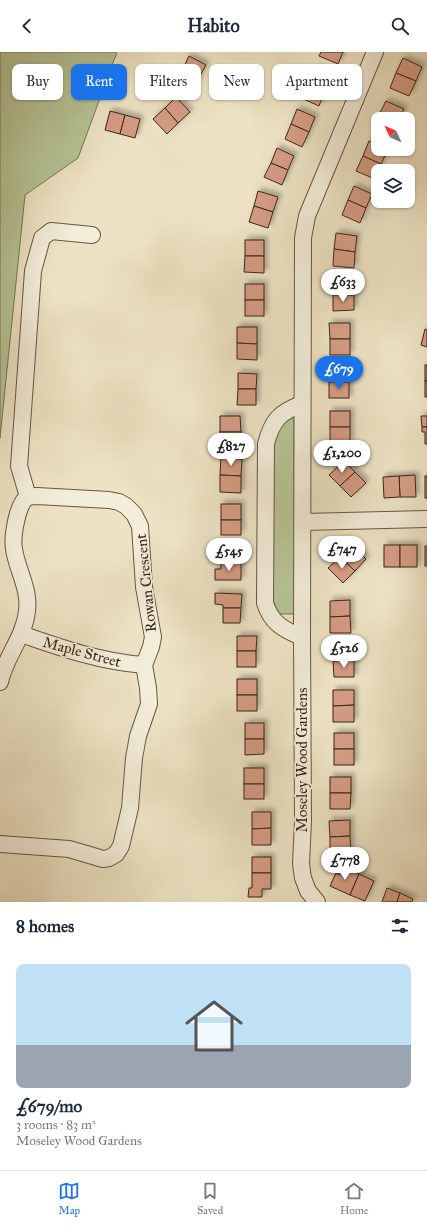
<!DOCTYPE html>
<html lang="en">
<head>
<meta charset="utf-8">
<style>
  :root { --surface:#fff; --page:#f2f2f3; --text:#1f2937; --muted:#747a83; --line:#e0e1e3; --accent:#1a73e8 }
  body { margin:0; font-family:"IM FELL Great Primer",serif; background:var(--page); color:var(--text); height:100vh; display:flex; flex-direction:column; font-size:15px; white-space:nowrap }
  * { box-sizing:border-box; margin:0 }
  p { font-size:13px; color:var(--muted) }
  .icon { flex:none; width:22px; height:22px; fill:none; stroke:currentColor; stroke-width:2; stroke-linecap:round; stroke-linejoin:round }
  .map { position:relative; height:850px; overflow:hidden }
  .side { display:flex; flex-direction:column; background:var(--surface); flex:1 }
  .side>* { flex:none }
  .guide { position:absolute; left:12px; top:12px; width:403px; height:36px; display:flex; gap:8px }
  .needle { width:26px; rotate:314deg }
  .tools { position:absolute; left:371px; top:60px; display:grid; gap:8px }
  .tools a { display:grid; place-items:center; width:44px; height:44px; border-radius:8px; background:var(--surface); box-shadow:0 1px 3px #0004; font-size:20px }
  .price { position:absolute; translate:-50% -34px; padding:0 9px; border-radius:14px; background:#fff; color:#222; font-size:13px; line-height:26px; filter:drop-shadow(0 1px 2px #0008) }
  .price::after { content:''; position:absolute; left:50%; top:24px; width:12px; height:9px; margin-left:-6px; background:inherit; clip-path:polygon(0 0,100% 0,50% 100%) }
  .price.current { background:var(--accent); color:#fff }
  ul { padding:0; list-style:none }
  li { display:grid; align-content:center; gap:8px; height:212px; padding:0 16px }
  li+li { border-top:1px solid var(--line) }
  li span { display:grid; place-items:center; height:124px; border-radius:8px; color:#555 }
  li>.icon { margin-inline-start:auto }
  span .icon { width:72px; height:72px; fill:#fffc; stroke-width:1 }
  li b { font-size:17px }
  h2 { display:flex; justify-content:space-between; align-items:center; height:48px; padding:0 16px; font-size:17px }
  .pill { padding:0 14px; border-radius:8px; background:var(--surface); box-shadow:0 1px 3px #0004; font-size:14px; line-height:36px }
  .pill.current { background:var(--accent); color:#fff }
  header { display:flex; justify-content:space-between; align-items:center; height:52px; padding:0 16px; background:var(--surface); font-size:18px; font-weight:700 }
  .menu { display:flex; justify-content:space-around; align-items:center; height:56px; border-top:1px solid var(--line); background:var(--surface); font-size:11px; color:var(--muted) }
  .menu a { display:grid; justify-items:center; gap:2px }
  .menu .current { color:var(--accent) }
  .map>svg:first-child { display:block }
  .green { fill:#b6c496; stroke:#787656 }
  .building { fill:#d59c84; stroke:#3b2715; filter:url(#shadow) }
  .lines { fill:none; stroke-linecap:round; stroke-linejoin:round }
  .minor-casing { stroke:#685641; stroke-width:18 }
  .minor { stroke:#f3edd9; stroke-width:16 }
  .labels { text-anchor:middle; dominant-baseline:central; stroke-width:3.5; stroke-linejoin:round; paint-order:stroke }
  .street-label { font-size:15px; fill:#3b2715; stroke:#f3edd9 }
</style>
</head>
<body>
<header><svg class="icon" aria-label="back" viewBox="0 0 24 24"><path d="M15 5l-7 7 7 7"/></svg>Habito<svg class="icon" aria-label="search" viewBox="0 0 24 24"><circle cx="10" cy="10" r="6"/><path d="M15 15l6 6"/></svg></header>
<div class="map">
<svg width="427" height="850" viewBox="0 0 427 850">
  <defs>
    <filter id="shadow"><feDropShadow dx="3.5" dy="-3.5" stdDeviation="2" flood-color="#0004"/></filter>
  </defs>
  <rect width="100%" height="100%" fill="#ede3c4"/>
  <filter id="stains"><feTurbulence type="fractalNoise" baseFrequency=".005" numOctaves="4"/><feColorMatrix values="0 0 0 0 .2 0 0 0 0 .09 0 0 0 0 .02 0 0 0 .5 -.17"/></filter>
  <radialGradient id="worn" r=".72"><stop offset=".6" stop-color="#630" stop-opacity="0"/><stop offset="1" stop-color="#630" stop-opacity=".3"/></radialGradient>
  <!-- green -->
  <g class="green">
    <path d="M0 0H117L78 106 25 143 0 386Z"/>
    <path d="M292 365 294 370 295 559 293 562H279L274 551 270 541 272 388 277 375Z"/>
  </g>
  <!-- building -->
  <g class="building">
    <path d="M321 0H343L338 12 319 4Z"/>
    <path d="M189 4 206 13 198 27 182 19Z"/>
    <path d="M403 6 422 15 416 29 396 21Z"/>
    <path d="M313 17 331 25 325 39 307 32Z"/>
    <path d="M182 19 198 27 191 41 175 33Z"/>
    <path d="M396 21 416 29 409 44 390 36Z"/>
    <path d="M307 32 325 39 319 54 301 46Z"/>
    <path d="M176 45 190 60 178 71 165 56Z"/>
    <path d="M386 49 404 57 399 67H388L379 63Z"/>
    <path d="M165 56 178 71 167 82 153 67Z"/>
    <path d="M297 57 315 65 309 80 291 72Z"/>
    <path d="M110 59 125 63 120 82 105 78Z"/>
    <path d="M125 63 140 67 135 86 120 82Z"/>
    <path d="M379 63 388 67H378V80L373 78Z"/>
    <path d="M291 72 309 80 302 95 285 87Z"/>
    <path d="M369 89 378 93V97H388L381 112 363 104Z"/>
    <path d="M277 96 294 104 288 118 271 111Z"/>
    <path d="M363 104 381 112 375 127 356 119Z"/>
    <path d="M271 111 288 118 282 133 264 125Z"/>
    <path d="M354 134 372 142 366 156 348 148Z"/>
    <path d="M258 139 278 145 273 160 254 154Z"/>
    <path d="M348 148 366 156 360 171 342 163Z"/>
    <path d="M254 154 273 160 268 176 249 170Z"/>
    <path d="M336 181 357 184 355 200 334 197Z"/>
    <rect x="245" y="188" width="19" height="16"/>
    <path d="M334 197 355 200 354 216 333 214Z"/>
    <path d="M245 204H264V221L244 220Z"/>
    <path d="M353 227 354 243H333V228Z"/>
    <rect x="245" y="232" width="19" height="16"/>
    <path d="M333 243H354V258L333 259Z"/>
    <rect x="245" y="248" width="19" height="16"/>
    <path d="M329 271H350V287H330Z"/>
    <path d="M237 275H257V292L237 291Z"/>
    <path d="M425 277 427 278V295L421 293Z"/>
    <rect x="330" y="287" width="20" height="16"/>
    <path d="M237 291 257 292V308L237 307Z"/>
    <rect x="425" y="313" width="2" height="16"/>
    <path d="M330 314H350L349 330H329Z"/>
    <path d="M238 321 257 322 256 337H238Z"/>
    <rect x="425" y="329" width="2" height="16"/>
    <rect x="329" y="330" width="20" height="16"/>
    <path d="M238 337H256V353H237Z"/>
    <rect x="330" y="359" width="20" height="16"/>
    <path d="M220 364H240L241 380H220Z"/>
    <path d="M421 364H427V375H422Z"/>
    <rect x="330" y="375" width="20" height="16"/>
    <path d="M422 375H427V392H425V380H422Z"/>
    <rect x="220" y="380" width="21" height="16"/>
    <path d="M221 406 242 407 241 424 220 423Z"/>
    <path d="M344 409 355 420 340 434 329 423Z"/>
    <path d="M355 420 366 431 351 445 340 434Z"/>
    <path d="M220 423 241 424V441L220 440Z"/>
    <path d="M415 423 416 445H400L399 424Z"/>
    <path d="M399 424 400 445 384 446 383 425Z"/>
    <rect x="425" y="424" width="2" height="22"/>
    <rect x="221" y="452" width="20" height="16"/>
    <rect x="221" y="468" width="20" height="15"/>
    <path d="M352 493 366 507 355 519 340 505Z"/>
    <rect x="384" y="493" width="16" height="22"/>
    <rect x="400" y="493" width="17" height="22"/>
    <rect x="425" y="494" width="2" height="20"/>
    <path d="M221 496H242L241 511H221Z"/>
    <path d="M340 505 355 519 343 531 328 516Z"/>
    <path d="M221 511H241V528H215V517H221Z"/>
    <path d="M215 541 242 542 241 556H223V553L215 552Z"/>
    <path d="M350 548V564L330 565V549Z"/>
    <path d="M223 556H241L240 571H223Z"/>
    <path d="M350 564 351 581H330V565Z"/>
    <path d="M237 584H257L256 599H237Z"/>
    <path d="M333 593H353L354 608 333 609Z"/>
    <rect x="237" y="599" width="19" height="16"/>
    <path d="M354 608V625H334L333 609Z"/>
    <rect x="237" y="627" width="20" height="16"/>
    <path d="M333 638H354V653L333 654Z"/>
    <rect x="237" y="643" width="20" height="16"/>
    <path d="M354 653V670H333V654Z"/>
    <rect x="245" y="671" width="19" height="16"/>
    <rect x="334" y="681" width="20" height="16"/>
    <path d="M245 687H264V702L245 703Z"/>
    <rect x="334" y="697" width="20" height="16"/>
    <rect x="244" y="716" width="20" height="16"/>
    <rect x="330" y="725" width="21" height="16"/>
    <rect x="244" y="732" width="20" height="15"/>
    <path d="M330 741H351L350 757H330Z"/>
    <path d="M252 760H271V776L252 777Z"/>
    <path d="M350 768V784L330 785 329 769Z"/>
    <path d="M271 776V793H252V777Z"/>
    <path d="M350 784 351 800H330V785Z"/>
    <rect x="252" y="805" width="19" height="16"/>
    <path d="M342 815 359 822 350 843 330 834 336 821 339 823Z"/>
    <path d="M252 821H271V837H262V845H248L249 836H252Z"/>
    <path d="M359 822 374 829 365 849 350 843Z"/>
    <path d="M387 836 400 841 397 850H382Z"/>
    <path d="M400 841 413 847 412 850H397Z"/>
  </g>
  <g class="lines">
    <defs>
      <g id="minor">
        <path d="M28 445 19 414 33 219 42 186 51 179 92 183"/>
        <path d="M303 470 427 467"/>
        <path d="M21 582C61 596 102 610 144 613"/>
        <path d="M302 585C284 578 271 571 265 551L266 392C272 368 280 360 302 352"/>
        <path d="M0 630C5 605 24 586 27 559 30 537 17 518 14 497 12 486 17 450 28 445 31 444 35 444 37 444L109 448 119 450 126 454 134 462 140 474 144 535 153 585 151 595 144 613 148 636 149 652 138 684 134 706 130 756 121 794 116 802 109 806 103 807 69 797 0 792"/>
        <path d="M317 850 308 839 303 826 301 812 303 769 302 585 303 186 307 164 375 0"/>
      </g>
    </defs>
    <!-- minor casing -->
    <use href="#minor" class="minor-casing"/>
    <!-- minor -->
    <use href="#minor" class="minor"/>
  </g>
  <g class="labels">
    <!-- street labels -->
    <g class="street-label">
      <text transform="translate(146 531) rotate(-96)">Rowan Crescent</text>
      <text transform="translate(82 600) rotate(15)">Maple Street</text>
      <text transform="translate(302 708) rotate(-90)">Moseley Wood Gardens</text>
    </g>
  </g>
  <rect width="100%" height="100%" filter="url(#stains)"/>
  <rect width="100%" height="100%" fill="url(#worn)"/>
</svg>
<div class="tools">
<a><svg class="needle" viewBox="-14 -14 28 28"><path d="M0-13l5 13h-10z" fill="#e53935"/><path d="M0 13l5-13h-10z" fill="#747a83"/></svg></a>
<a><svg class="icon" aria-label="layers" viewBox="0 0 24 24"><path d="M12 4l9 5-9 5-9-5zM3 14l9 5 9-5"/></svg></a>
</div>
<b class="price" style="left:343px;top:251px">£633</b>
<b class="price current" style="left:339px;top:338px">£679</b>
<b class="price" style="left:231px;top:415px">£827</b>
<b class="price" style="left:342px;top:422px">£1,200</b>
<b class="price" style="left:342px;top:518px">£747</b>
<b class="price" style="left:229px;top:520px">£545</b>
<b class="price" style="left:344px;top:617px">£526</b>
<b class="price" style="left:345px;top:829px">£778</b>
<div class="guide">
<a class="pill">Buy</a>
<a class="pill current">Rent</a>
<a class="pill">Filters</a>
<a class="pill">New</a>
<a class="pill">Apartment</a>
</div>
</div>
<section class="side">
<h2>8 homes<svg class="icon" aria-label="filters" viewBox="0 0 24 24"><path d="M4 7h16M4 17h16"/><circle cx="9" cy="7" r="2"/><circle cx="15" cy="17" r="2"/></svg></h2>
<ul>
<li><span style="background:linear-gradient(#bfe0f5 65%,#9aa5b1 0)"><svg class="icon" aria-label="home" viewBox="0 0 24 24"><path d="M3 11l9-7 9 7M6 9v11h12V9"/></svg></span><div><b>£679/mo</b><p>3 rooms · 83 m²</p><p>Moseley Wood Gardens</p></div></li>
</ul>
</section>
<nav class="menu">
<a class="current"><svg class="icon" aria-label="map" viewBox="0 0 24 24"><path d="M3 6l6-2 6 2 6-2v14l-6 2-6-2-6 2zM9 4v14M15 6v14"/></svg>Map</a>
<a><svg class="icon" aria-label="saved" viewBox="0 0 24 24"><path d="M7 4h10v16l-5-4-5 4z"/></svg>Saved</a>
<a><svg class="icon" aria-label="home" viewBox="0 0 24 24"><path d="M3 11l9-7 9 7M6 9v11h12V9"/></svg>Home</a>
</nav>
</body>
</html>
